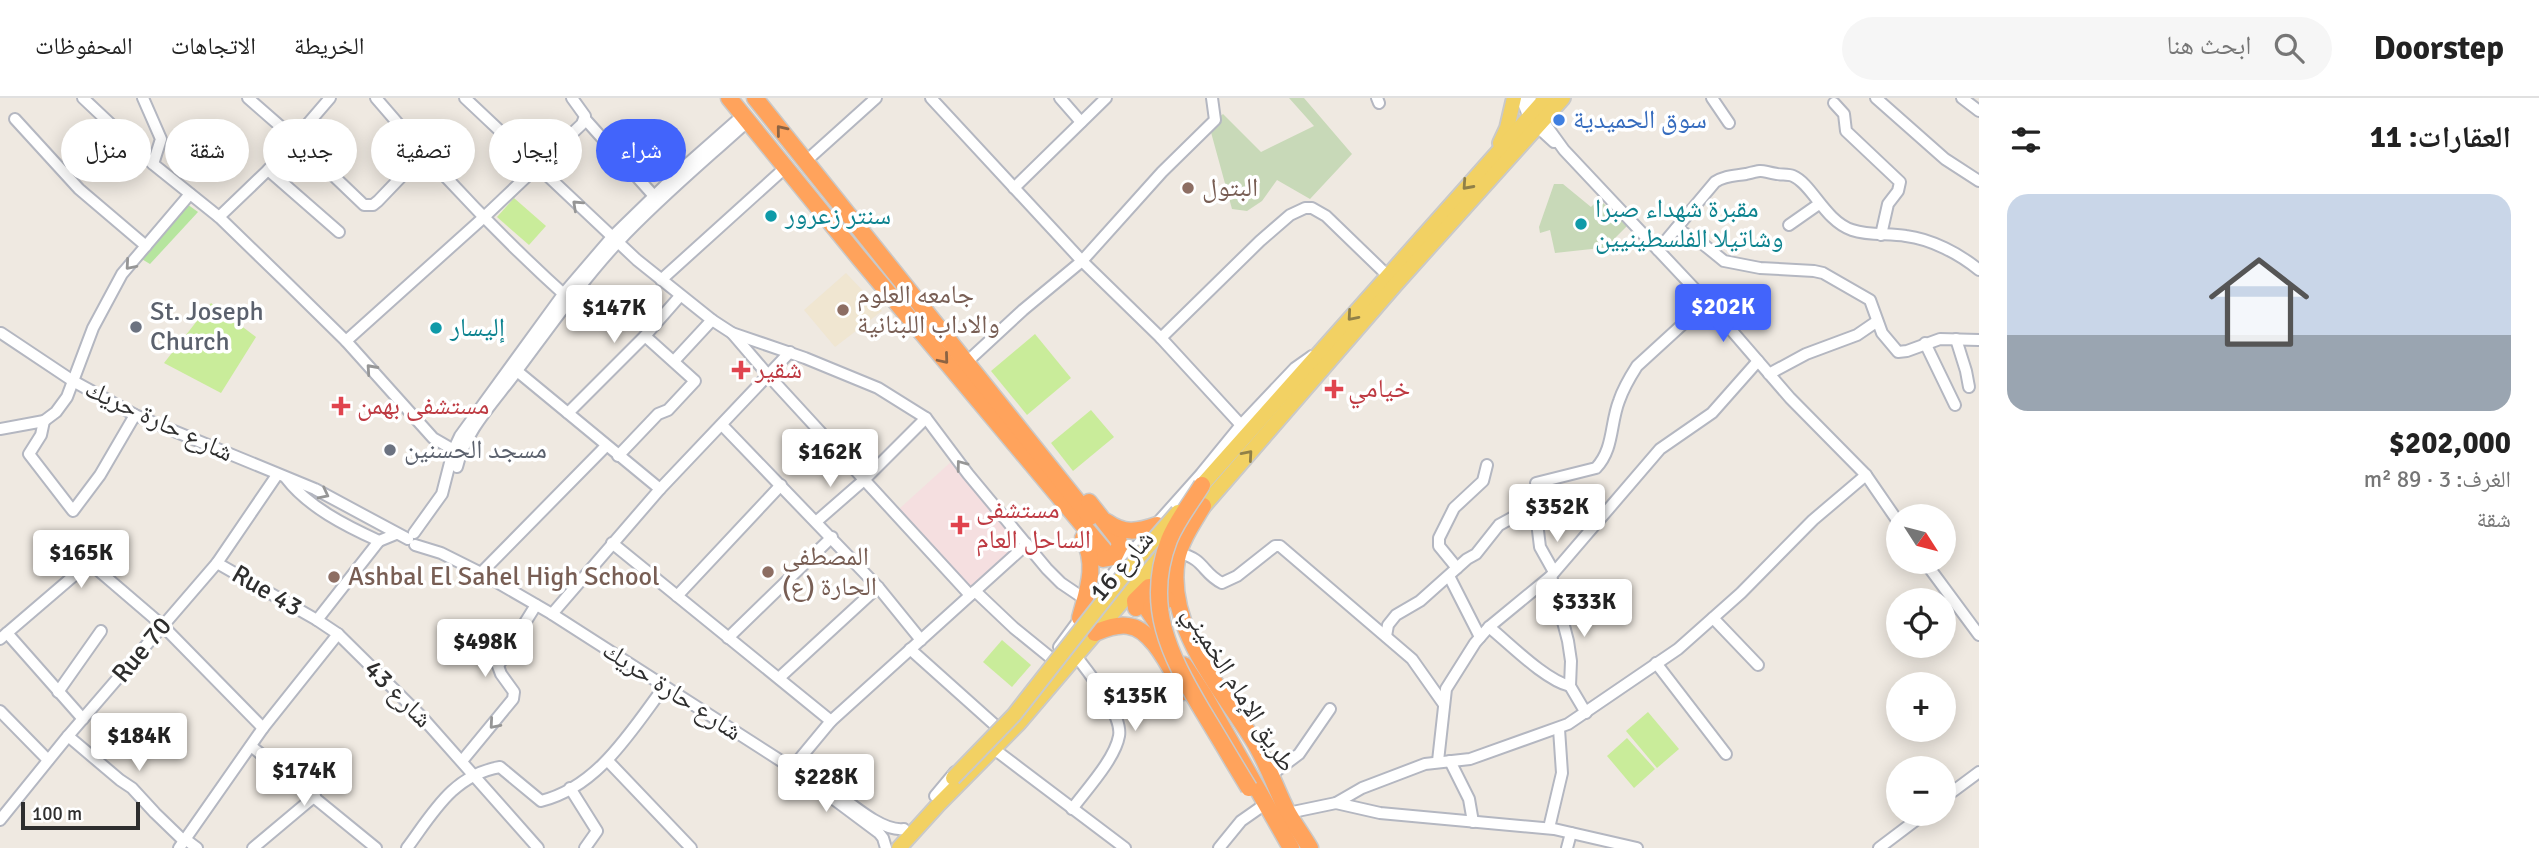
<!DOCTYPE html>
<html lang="ar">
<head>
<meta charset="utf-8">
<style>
  :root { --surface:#fff; --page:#f6f6f6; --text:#222; --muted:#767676; --line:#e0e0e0; --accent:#4264fb }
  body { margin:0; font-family:Signika,"Noto Naskh Arabic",sans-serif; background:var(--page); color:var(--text); direction:rtl; height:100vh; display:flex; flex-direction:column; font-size:26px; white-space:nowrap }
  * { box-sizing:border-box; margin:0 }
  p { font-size:23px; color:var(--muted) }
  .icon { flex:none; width:38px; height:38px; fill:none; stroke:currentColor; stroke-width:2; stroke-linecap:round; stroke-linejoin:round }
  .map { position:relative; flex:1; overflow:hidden; direction:ltr }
  .details { display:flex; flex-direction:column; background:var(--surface); width:560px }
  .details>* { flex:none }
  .top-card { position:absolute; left:21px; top:21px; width:665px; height:63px; direction:rtl; display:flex; gap:14px }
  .needle { width:46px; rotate:126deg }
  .controls { position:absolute; left:1886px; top:406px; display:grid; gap:14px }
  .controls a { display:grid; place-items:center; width:70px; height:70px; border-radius:50%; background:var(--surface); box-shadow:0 4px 18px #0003; font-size:35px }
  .scale { position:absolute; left:21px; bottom:18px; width:119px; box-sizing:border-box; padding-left:7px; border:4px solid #2e2e2e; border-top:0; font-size:19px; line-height:24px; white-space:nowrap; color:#2e2e2e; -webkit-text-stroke:5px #fff; paint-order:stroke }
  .price { position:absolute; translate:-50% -60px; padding:0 16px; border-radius:7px; background:#fff; color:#222; font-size:23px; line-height:46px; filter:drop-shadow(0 2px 4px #0008) }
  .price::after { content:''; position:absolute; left:50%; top:42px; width:21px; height:16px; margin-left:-10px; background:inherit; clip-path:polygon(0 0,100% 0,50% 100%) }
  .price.selected { background:var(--accent); color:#fff }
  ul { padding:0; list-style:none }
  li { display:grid; align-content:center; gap:14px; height:371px; padding:0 28px }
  li span { display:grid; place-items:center; height:217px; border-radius:21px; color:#555 }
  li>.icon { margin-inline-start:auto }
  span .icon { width:126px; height:126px; fill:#fffc; stroke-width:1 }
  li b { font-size:30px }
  h2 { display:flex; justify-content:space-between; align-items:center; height:84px; padding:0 28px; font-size:30px }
  .pill { padding:0 24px; border-radius:32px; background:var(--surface); box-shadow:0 4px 18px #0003; font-size:24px; line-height:63px }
  .pill.selected { background:var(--accent); color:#fff }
  header { display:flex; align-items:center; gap:42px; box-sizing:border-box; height:98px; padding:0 35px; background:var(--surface); border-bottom:2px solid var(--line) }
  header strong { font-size:33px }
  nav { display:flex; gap:38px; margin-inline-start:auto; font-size:24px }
  .search { width:490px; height:63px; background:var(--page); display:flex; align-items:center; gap:18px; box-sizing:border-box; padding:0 24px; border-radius:38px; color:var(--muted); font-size:26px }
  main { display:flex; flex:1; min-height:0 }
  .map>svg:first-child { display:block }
  .education { fill:#f0e6d1 }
  .medical { fill:#f5dfe0 }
  .green { fill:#b6e59e }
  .cemetery { fill:#c8d9b8 }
  .pitch { fill:#c9ec9a }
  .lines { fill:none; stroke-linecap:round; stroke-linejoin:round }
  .minor-casing { stroke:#b4b7c1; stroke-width:14 }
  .major-casing { stroke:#c9c9c9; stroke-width:18 }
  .highway-casing { stroke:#c9c9c9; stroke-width:19 }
  .minor { stroke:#fff; stroke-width:10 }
  .major { stroke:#f2d163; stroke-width:14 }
  .highway { stroke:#ffa35c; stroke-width:16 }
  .major-bridge-casing { stroke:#c9c9c9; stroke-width:18; stroke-linecap:butt }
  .highway-bridge-casing { stroke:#c9c9c9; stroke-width:19; stroke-linecap:butt }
  .major-bridge { stroke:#f2d163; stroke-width:14 }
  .highway-bridge { stroke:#ffa35c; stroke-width:16 }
  .oneway { stroke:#8c6343 }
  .oneway2 { stroke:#908048 }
  .oneway3 { stroke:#969696 }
  .shop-dot { fill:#3f7fe0; stroke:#fff; stroke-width:2.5 }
  .education-dot { fill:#8d6e63; stroke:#fff; stroke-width:2.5 }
  .culture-dot { fill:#0f9aa8; stroke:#fff; stroke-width:2.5 }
  .worship-dot { fill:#6b7280; stroke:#fff; stroke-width:2.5 }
  .health-dot { fill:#e0444e; stroke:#fff; stroke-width:2.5 }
  .labels { text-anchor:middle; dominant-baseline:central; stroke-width:7; stroke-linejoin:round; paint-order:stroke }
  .shop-label { font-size:26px; fill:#366cbe; stroke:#fff; text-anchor:start }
  .education-label { font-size:26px; fill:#785e54; stroke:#fff; text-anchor:start }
  .culture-label { font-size:26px; fill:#0d838f; stroke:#fff; text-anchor:start }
  .worship-label { font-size:26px; fill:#5b616d; stroke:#fff; text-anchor:start }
  .health-label { font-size:26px; fill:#be3a42; stroke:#fff; text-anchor:start }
  .street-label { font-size:26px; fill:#2e2e2e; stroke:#fff }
</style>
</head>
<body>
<header>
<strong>Doorstep</strong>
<div class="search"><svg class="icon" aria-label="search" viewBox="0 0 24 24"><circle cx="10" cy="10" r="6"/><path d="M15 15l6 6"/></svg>ابحث هنا</div>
<nav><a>الخريطة</a><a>الاتجاهات</a><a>المحفوظات</a></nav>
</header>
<main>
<section class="details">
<h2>العقارات: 11<svg class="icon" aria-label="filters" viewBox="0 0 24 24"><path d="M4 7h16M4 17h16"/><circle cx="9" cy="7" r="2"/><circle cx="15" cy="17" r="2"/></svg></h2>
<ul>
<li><span style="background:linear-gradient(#c9d6e8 65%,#9aa5b1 0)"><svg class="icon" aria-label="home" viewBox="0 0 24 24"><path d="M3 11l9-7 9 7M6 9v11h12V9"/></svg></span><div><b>$202,000</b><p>الغرف: 3 · 89 m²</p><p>شقة</p></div></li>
</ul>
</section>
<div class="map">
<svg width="1979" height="750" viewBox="0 0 1979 750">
  <rect width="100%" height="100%" fill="#efe9e1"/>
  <!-- education -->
  <path class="education" d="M846 175 882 213 835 249 804 212Z"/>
  <!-- medical -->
  <path class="medical" d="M953 362 1020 443 971 491 899 411Z"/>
  <!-- green -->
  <path class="green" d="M187 106 198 114 150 166 140 160Z"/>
  <!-- cemetery -->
  <g class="cemetery">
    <path d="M1289 0H1304L1352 56 1310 101 1277 82 1262 103 1247 113 1232 111 1209 27 1223 16 1261 54 1314 28Z"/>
    <path d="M1554 86H1563L1591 109 1599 101 1627 128 1614 141 1610 149 1555 155 1550 132 1540 135 1539 129Z"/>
  </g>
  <!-- pitch -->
  <g class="pitch">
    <path d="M514 100 546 128 529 147 497 119Z"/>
    <path d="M211 205 256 239 221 295 164 265Z"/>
    <path d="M1035 236 1071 280 1027 317 991 273Z"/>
    <path d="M1091 312 1114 339 1073 373 1051 345Z"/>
    <path d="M1002 542 1031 567 1012 589 983 564Z"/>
    <path d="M1648 614 1679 651 1657 670 1626 633Z"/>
    <path d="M1627 640 1655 671 1634 690 1607 658Z"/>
  </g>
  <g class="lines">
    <defs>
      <g id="minor">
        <path d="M83 0 153 66 219 119 286 184 346 243 433 340 459 355"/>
        <path d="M143 0 161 41 153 66"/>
        <path d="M248 0 296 42 364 107H373L378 103 423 56"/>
        <path d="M376 0C436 71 499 138 568 200"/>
        <path d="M465 0 637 162 712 222 732 235 805 260 878 290 926 320 968 376 1047 471 1061 485 1089 504"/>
        <path d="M931 0 1082 163 1161 240 1241 327"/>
        <path d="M1060 0 1081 24"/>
        <path d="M1377 0 1379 5"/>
        <path d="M1521 0 1530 22 1554 44"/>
        <path d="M1530 0 1535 12 1564 52 1707 204 1790 300 1866 377 1899 425"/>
        <path d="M1712 0 1729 25"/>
        <path d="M1876 0 1945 61 1979 83"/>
        <path d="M1962 0 1979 13"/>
        <path d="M1834 5 1844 16 1846 33 1900 84 1898 93 1888 106 1881 137"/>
        <path d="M15 21 79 91 146 148"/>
        <path d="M585 21 654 98"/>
        <path d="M806 63 876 0"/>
        <path d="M268 72 339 134"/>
        <path d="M1014 90 1106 0"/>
        <path d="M219 119 268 72 330 0"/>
        <path d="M1789 127 1819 106"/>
        <path d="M1676 131 1698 142 1724 163 1760 170 1814 173 1823 175 1870 202 1882 235 1898 254 1907 253 1940 241 1979 242"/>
        <path d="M1658 152 1715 84C1726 77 1735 78 1746 76 1766 71 1759 73 1777 76 1782 77 1788 76 1793 78 1812 86 1825 123 1852 132 1870 138 1888 135 1906 138 1931 141 1960 156 1979 172"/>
        <path d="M661 182 786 69"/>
        <path d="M1 235 73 283 135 317 315 391 408 441"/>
        <path d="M732 235 768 277 970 497"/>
        <path d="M1161 240 1260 143 1290 117 1305 110H1312L1326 118 1387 177"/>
        <path d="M1956 241 1966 273 1969 289"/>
        <path d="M346 243 483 120 582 26 585 18 572 0"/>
        <path d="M1925 245 1955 307"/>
        <path d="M970 261 1023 212 1082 163 1162 74 1215 22 1212 0"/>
        <path d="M674 263 712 222"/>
        <path d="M517 273 660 391"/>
        <path d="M1769 276 1806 256 1857 237 1876 224"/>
        <path d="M568 315 645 238 680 198"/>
        <path d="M44 323 41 337 29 356 73 413 100 377 135 317"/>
        <path d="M722 327 878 489 921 542"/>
        <path d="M0 331 44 323 56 314 67 299 93 230 122 176 190 96"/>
        <path d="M618 358 658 316 668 312 695 283 645 238"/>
        <path d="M457 369C465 333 494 304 516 274 549 230 581 184 618 144 658 101 704 63 748 23"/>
        <path d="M286 380C308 409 346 428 379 443L396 436"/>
        <path d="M1536 385 1596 370C1614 351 1610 326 1619 303 1623 291 1630 279 1637 268L1707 204"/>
        <path d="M817 423 864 382 926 320"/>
        <path d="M414 435 442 396 453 353 460 338 564 195 612 139 684 69 743 17"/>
        <path d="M612 445 831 623"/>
        <path d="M415 447 441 455 481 475 552 516 792 670 879 735 883 740 886 750"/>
        <path d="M1179 455C1205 461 1202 475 1222 485L1237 478 1275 448H1280L1412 561 1443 605"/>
        <path d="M1925 464 1979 537"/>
        <path d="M217 465 317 522 338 536 421 618 538 750"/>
        <path d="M1457 470 1439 448V440L1454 410 1483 383 1487 367"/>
        <path d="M481 475 606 348"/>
        <path d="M1449 478 1480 539"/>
        <path d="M1551 478 1568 543 1571 563 1570 588 1586 615"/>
        <path d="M975 493 1014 530 1051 560"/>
        <path d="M677 498 781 387"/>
        <path d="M552 516 660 391 790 254"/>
        <path d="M1713 520 1758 567"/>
        <path d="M317 522 379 443"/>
        <path d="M1489 529C1510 546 1545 582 1570 588"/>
        <path d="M7 535 83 621"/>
        <path d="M1386 538 1388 527 1396 517 1420 503 1467 461 1476 456 1499 427 1528 411 1536 416 1540 449 1554 474"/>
        <path d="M728 540 832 439"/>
        <path d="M0 541 84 469 92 467 162 527 263 630"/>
        <path d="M1059 549 1118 469 1201 376 1241 327 1295 270 1312 258"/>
        <path d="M910 551 996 628"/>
        <path d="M1656 565 1726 656"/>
        <path d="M779 580 878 489"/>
        <path d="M58 594 101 533"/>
        <path d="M0 613 48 662"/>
        <path d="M68 638 120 682 132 690 155 715 184 743"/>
        <path d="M251 648 376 750"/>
        <path d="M994 651 1125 750"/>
        <path d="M462 663 513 601 514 594 501 576 498 568 536 507"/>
        <path d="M608 663 691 750"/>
        <path d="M1438 663 1446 591 1475 545 1489 529 1551 478 1660 351 1712 315 1758 263"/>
        <path d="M1450 663 1469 701 1473 724"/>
        <path d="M792 670 831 623 1027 446"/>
        <path d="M805 674C833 687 876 735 904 731"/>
        <path d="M1271 677 1299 656 1330 611"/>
        <path d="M570 690 597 733 585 750"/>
        <path d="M935 698 955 674"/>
        <path d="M1944 700 1979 674"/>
        <path d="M1336 705 1380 715 1554 731 1637 750"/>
        <path d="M1072 711C1086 692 1115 661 1119 638 1123 617 1089 575 1076 558"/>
        <path d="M1288 715 1336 705 1362 690 1425 666 1470 661 1568 626 1678 551 1741 495 1813 422 1866 377"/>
        <path d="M0 722 68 638 217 465 277 377"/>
        <path d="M1549 730 1562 675 1559 631"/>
        <path d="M185 741 197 750"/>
        <path d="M179 750 263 630 338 536"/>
        <path d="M253 750 315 698"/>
        <path d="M407 750C433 715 453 677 500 669L541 703C598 689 631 633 664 589"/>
        <path d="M1219 750 1241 723 1261 709"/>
        <path d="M1567 750 1571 735"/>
        <path d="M1879 750 1924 716"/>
      </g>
      <g id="major">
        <path d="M1500 45 1507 30 1514 0"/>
        <path d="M1202 387 1546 0"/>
        <path d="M1196 417 1396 186 1563 0"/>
        <path d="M899 750 938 707 1019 625 1167 451"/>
      </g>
      <g id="highway">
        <path d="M729 0 860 161 1107 456"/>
        <path d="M755 0 1090 419"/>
        <path d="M1089 404 1118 441 1120 447 1114 459 1103 461"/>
        <path d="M1203 408C1193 425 1181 442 1177 461 1165 529 1222 591 1255 645 1268 667 1276 691 1287 713 1294 726 1303 738 1310 750"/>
        <path d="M1107 424C1124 436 1137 434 1157 427"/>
        <path d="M1142 503 1166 539"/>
        <path d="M1136 510 1135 503 1149 489 1156 490 1167 502"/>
        <path d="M1080 520C1087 493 1098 467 1083 440"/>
        <path d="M1095 535C1105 531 1117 526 1128 528 1153 530 1172 575 1184 594"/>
        <path d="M1184 567 1204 597 1291 750"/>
      </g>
    </defs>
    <!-- minor casing -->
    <use href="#minor" class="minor-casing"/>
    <!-- major casing -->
    <use href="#major" class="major-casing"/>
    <!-- highway casing -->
    <use href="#highway" class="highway-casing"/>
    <!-- minor -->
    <use href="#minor" class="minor"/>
    <!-- major -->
    <use href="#major" class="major"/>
    <!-- highway -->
    <use href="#highway" class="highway"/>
    <defs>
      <path id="major-bridge" d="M953 680 1014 617 1126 474 1178 414"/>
      <path id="highway-bridge" d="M1202 387C1191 405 1177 422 1169 442 1144 507 1169 556 1202 612 1218 638 1233 664 1249 690"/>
    </defs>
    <!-- major-bridge casing -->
    <use href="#major-bridge" class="major-bridge-casing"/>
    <!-- highway-bridge casing -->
    <use href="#highway-bridge" class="highway-bridge-casing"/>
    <!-- major-bridge -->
    <use href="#major-bridge" class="major-bridge"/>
    <!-- highway-bridge -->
    <use href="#highway-bridge" class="highway-bridge"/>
  </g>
  <!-- one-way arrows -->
  <defs><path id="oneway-chevron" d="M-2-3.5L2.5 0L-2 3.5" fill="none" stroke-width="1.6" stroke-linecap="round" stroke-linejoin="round" transform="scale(1.75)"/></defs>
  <g class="oneway">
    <use href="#oneway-chevron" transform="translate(781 32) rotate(-129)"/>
    <use href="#oneway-chevron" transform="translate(944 261) rotate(50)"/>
  </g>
  <g class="oneway2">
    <use href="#oneway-chevron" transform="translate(1467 87) rotate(132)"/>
    <use href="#oneway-chevron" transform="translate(1352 218) rotate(131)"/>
    <use href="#oneway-chevron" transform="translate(1248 357) rotate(-49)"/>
  </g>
  <g class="oneway3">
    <use href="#oneway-chevron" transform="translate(577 107) rotate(-137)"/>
    <use href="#oneway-chevron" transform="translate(130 167) rotate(131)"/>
    <use href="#oneway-chevron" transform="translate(371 271) rotate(-132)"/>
    <use href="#oneway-chevron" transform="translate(961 367) rotate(-127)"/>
    <use href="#oneway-chevron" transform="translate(324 396) rotate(27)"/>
    <use href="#oneway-chevron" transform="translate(494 626) rotate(131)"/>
  </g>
  <!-- markers -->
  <circle class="shop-dot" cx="1559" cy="22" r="7"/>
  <g class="education-dot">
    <circle cx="1188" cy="90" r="7"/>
    <circle cx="843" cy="212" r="7"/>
    <circle cx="768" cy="474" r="7"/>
    <circle cx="334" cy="479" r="7"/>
  </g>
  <g class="culture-dot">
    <circle cx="771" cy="118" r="7"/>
    <circle cx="1581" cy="126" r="7"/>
    <circle cx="436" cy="230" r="7"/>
  </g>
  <g class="worship-dot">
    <circle cx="136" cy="229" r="7"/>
    <circle cx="390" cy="352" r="7"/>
  </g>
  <g class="health-dot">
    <path d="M737.5 261.5h7v7h7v7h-7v7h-7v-7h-7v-7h7z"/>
    <path d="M1330.5 280.5h7v7h7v7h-7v7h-7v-7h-7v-7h7z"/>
    <path d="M337.5 297.5h7v7h7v7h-7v7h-7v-7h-7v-7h7z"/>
    <path d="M956.5 416.5h7v7h7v7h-7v7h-7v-7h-7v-7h7z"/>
  </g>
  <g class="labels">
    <!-- shop labels -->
    <g class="shop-label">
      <text x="1573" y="22">سوق الحمیدیة</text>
    </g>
    <!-- education labels -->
    <g class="education-label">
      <text x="1202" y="90">البتول</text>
      <text x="857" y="197">جامعه العلوم<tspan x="857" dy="30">والاداب اللبنانية</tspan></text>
      <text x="782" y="459">المصطفى<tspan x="782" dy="30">الحارة (ع)</tspan></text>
      <text x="348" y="479">Ashbal El Sahel High School</text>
    </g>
    <!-- culture labels -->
    <g class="culture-label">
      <text x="1595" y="111">مقبرة شهداء صبرا<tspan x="1595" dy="30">وشاتيلا الفلسطينيين</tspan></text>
      <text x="785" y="118">سنتر زعرور</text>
      <text x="450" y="230">إليسار</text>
    </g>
    <!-- worship labels -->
    <g class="worship-label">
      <text x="150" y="214">St. Joseph<tspan x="150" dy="30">Church</tspan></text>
      <text x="404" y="352">مسجد الحسنين</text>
    </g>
    <!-- health labels -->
    <g class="health-label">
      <text x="755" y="272">شقير</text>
      <text x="1348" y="291">خيامي</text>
      <text x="357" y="308">مستشفى بهمن</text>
      <text x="976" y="412">مستشفى<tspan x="976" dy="30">الساحل العام</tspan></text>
    </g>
    <!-- street labels -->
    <g class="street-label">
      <text transform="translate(159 323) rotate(25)">شارع حارة حريك</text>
      <text transform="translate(1122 468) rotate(-50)">شارع 16</text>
      <text transform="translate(267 493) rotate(30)">Rue 43</text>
      <text transform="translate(142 552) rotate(-50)">Rue 70</text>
      <text transform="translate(1239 591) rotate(58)">طريق الإمام الخميني</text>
      <text transform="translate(672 593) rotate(33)">شارع حارة حريك</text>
      <text transform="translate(398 596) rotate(45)">شارع 43</text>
    </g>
  </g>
</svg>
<div class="controls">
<a><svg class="needle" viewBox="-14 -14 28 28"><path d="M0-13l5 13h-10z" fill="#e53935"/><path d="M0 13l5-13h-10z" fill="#767676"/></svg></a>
<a><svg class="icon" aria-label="locate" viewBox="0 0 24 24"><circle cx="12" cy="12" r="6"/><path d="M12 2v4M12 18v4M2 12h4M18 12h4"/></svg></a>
<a>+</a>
<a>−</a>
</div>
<div class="scale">100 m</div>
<b class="price selected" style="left:1723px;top:246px">$202K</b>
<b class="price" style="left:614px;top:247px">$147K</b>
<b class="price" style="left:830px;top:391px">$162K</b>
<b class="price" style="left:1557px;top:446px">$352K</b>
<b class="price" style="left:81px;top:492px">$165K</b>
<b class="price" style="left:1584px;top:541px">$333K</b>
<b class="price" style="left:485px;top:581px">$498K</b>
<b class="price" style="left:1135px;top:635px">$135K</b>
<b class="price" style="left:139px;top:675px">$184K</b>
<b class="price" style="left:304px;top:710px">$174K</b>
<b class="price" style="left:826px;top:716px">$228K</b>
<div class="top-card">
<a class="pill selected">شراء</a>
<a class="pill">إيجار</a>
<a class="pill">تصفية</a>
<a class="pill">جديد</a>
<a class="pill">شقة</a>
<a class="pill">منزل</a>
</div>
</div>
</main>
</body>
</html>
